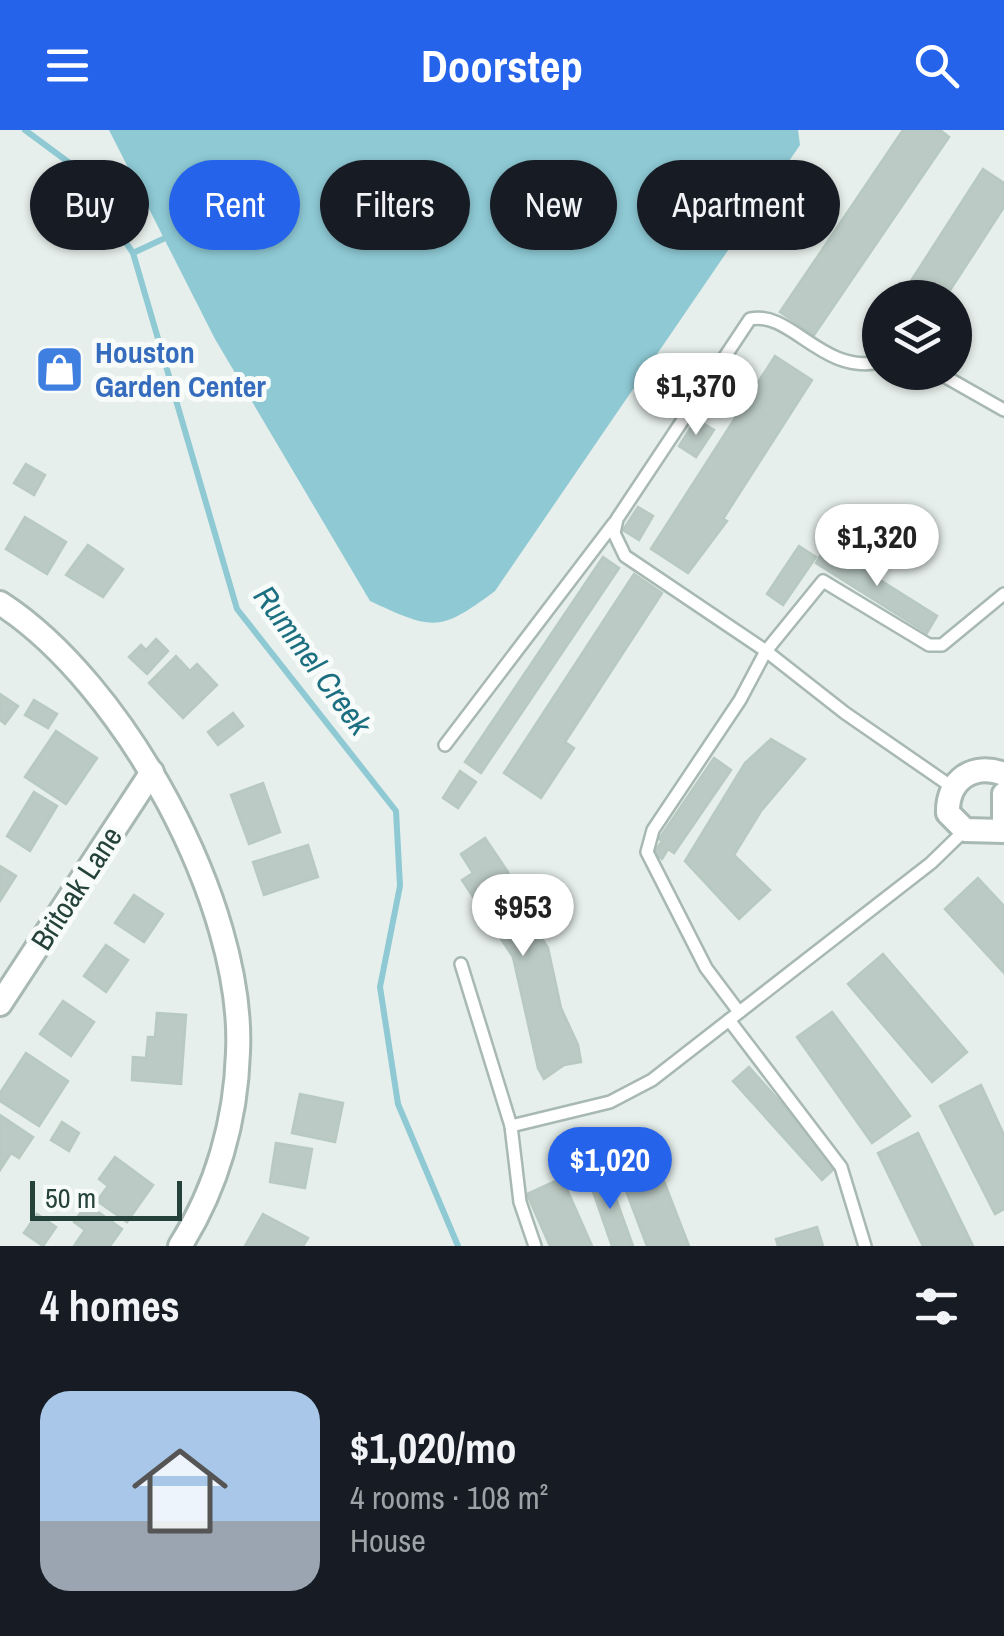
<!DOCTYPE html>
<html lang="en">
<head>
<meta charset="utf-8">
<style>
  :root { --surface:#171b24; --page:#242831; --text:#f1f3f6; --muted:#9ea1a6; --line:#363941; --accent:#2563eb }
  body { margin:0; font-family:"Archivo Narrow",sans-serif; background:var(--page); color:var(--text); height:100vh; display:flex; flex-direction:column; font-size:38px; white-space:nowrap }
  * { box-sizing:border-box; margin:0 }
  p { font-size:32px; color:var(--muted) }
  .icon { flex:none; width:55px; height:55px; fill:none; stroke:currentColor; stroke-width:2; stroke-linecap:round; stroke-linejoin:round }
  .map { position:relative; height:1116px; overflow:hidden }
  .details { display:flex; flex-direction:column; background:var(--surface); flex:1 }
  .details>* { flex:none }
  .hud { position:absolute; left:30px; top:30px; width:945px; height:90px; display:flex; gap:20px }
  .controls { position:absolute; left:862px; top:150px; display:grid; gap:20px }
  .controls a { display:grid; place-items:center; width:110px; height:110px; border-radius:50%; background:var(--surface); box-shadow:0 2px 8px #0004; font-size:50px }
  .scale { position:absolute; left:30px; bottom:25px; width:152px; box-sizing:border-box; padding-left:10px; border:5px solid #24423a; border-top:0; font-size:28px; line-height:35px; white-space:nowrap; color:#24423a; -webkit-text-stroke:8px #f7fbf9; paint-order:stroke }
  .price { position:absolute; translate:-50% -85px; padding:0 22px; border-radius:35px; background:#fff; color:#222; font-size:32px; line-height:65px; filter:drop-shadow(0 2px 5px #0008) }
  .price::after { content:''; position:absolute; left:50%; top:60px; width:30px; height:22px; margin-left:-15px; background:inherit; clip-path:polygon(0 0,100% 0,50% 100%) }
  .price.current { background:var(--accent); color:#fff }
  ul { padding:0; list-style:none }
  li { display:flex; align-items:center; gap:30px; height:250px; padding:0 40px }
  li+li { border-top:2px solid var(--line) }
  li span { display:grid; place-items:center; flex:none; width:280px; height:200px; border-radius:30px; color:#555 }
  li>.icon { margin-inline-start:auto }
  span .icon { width:120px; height:120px; fill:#fffc; stroke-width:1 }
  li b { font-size:42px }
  h2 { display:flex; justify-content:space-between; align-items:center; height:120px; padding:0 40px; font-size:42px }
  .pill { padding:0 35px; border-radius:45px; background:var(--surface); box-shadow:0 2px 8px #0004; font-size:35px; line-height:90px }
  .pill.current { background:var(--accent); color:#fff }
  header { display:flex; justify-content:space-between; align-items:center; height:130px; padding:0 40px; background:var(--accent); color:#fff; font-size:45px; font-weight:700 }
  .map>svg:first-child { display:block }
  .water { fill:#8ec9d4 }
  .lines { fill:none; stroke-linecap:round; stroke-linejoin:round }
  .stream { stroke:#8ec9d4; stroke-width:6 }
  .building { fill:#bbcac4; stroke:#b8c9c2; stroke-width:2.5 }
  .lane-casing { stroke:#a8b8b2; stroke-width:16 }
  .street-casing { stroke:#a8b8b2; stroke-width:28 }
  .lane { stroke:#fff; stroke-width:11 }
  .street { stroke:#fff; stroke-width:22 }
  .labels { text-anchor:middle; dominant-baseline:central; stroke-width:10; stroke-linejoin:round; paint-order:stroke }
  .shop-label { font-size:30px; font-weight:bold; fill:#366cbe; stroke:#f7fbf9; text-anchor:start }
  .street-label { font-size:30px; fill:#24423a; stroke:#f7fbf9 }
  .water-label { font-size:32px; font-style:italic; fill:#1c6f80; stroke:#f7fbf9 }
</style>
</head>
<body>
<header><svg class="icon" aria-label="menu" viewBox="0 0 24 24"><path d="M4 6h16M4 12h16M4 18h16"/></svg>Doorstep<svg class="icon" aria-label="search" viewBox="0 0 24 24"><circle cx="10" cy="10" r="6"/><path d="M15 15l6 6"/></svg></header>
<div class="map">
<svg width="1004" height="1116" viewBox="0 0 1004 1116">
  <rect width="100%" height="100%" fill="#e6efeb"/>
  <!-- water -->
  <path class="water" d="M109 0H798L800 15 495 461C439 503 433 500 370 471L215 209Z"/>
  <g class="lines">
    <!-- stream -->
    <g class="stream">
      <path d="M25 0 75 37 133 123 237 479 396 681 400 756 380 857 398 974 458 1116"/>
      <path d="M133 123 163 109"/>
    </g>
  </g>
  <!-- building -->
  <g class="building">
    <path d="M903 0H940L949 7 814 205 780 182Z"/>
    <path d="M983 39 1004 53V77L945 168H900Z"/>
    <path d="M775 226 812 250 723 389 727 391 688 443 651 419Z"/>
    <path d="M696 289 714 300 696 327 679 316Z"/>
    <path d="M26 334 45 345 34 365 14 353Z"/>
    <path d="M638 377 653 386 639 410 623 400Z"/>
    <path d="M25 387 66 412 47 444 6 419Z"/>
    <path d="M88 415 123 439 103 467 66 445Z"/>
    <path d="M799 416 816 427 783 475 767 464Z"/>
    <path d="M826 416 937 486 927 503 816 433Z"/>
    <path d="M603 427 619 438 481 643 465 632Z"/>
    <path d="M634 444 662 463 565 612 574 618 541 668 504 643Z"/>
    <path d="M156 509 168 521 147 544 129 527 141 515 146 520Z"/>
    <path d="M176 526 190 541 197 534 217 555 183 588 149 553Z"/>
    <path d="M0 564 18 576 5 594 0 590Z"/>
    <path d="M34 570 57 584 48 598 25 585Z"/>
    <path d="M233 583 243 596 218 615 208 602Z"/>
    <path d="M56 601 97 628 66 674 25 647Z"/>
    <path d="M771 609 805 629 761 681 734 725 770 760 739 789 685 731 745 633Z"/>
    <path d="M714 628 731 640 674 723 668 719 662 729 654 723 662 711 659 709Z"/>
    <path d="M460 641 476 652 458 678 443 668Z"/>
    <path d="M263 653 280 702 249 714 231 665Z"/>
    <path d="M34 662 57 676 30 721 7 706Z"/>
    <path d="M485 708 508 742 513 764 548 818 561 878 578 915 581 932 564 935 544 949 538 938 513 827 462 750 473 743 461 724Z"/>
    <path d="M308 715 318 747 264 765 253 732Z"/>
    <path d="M0 736 16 746 0 771Z"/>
    <path d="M978 748 1004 776V843L945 779Z"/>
    <path d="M134 765 163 784 144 812 115 793Z"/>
    <path d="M106 815 128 830 106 862 84 846Z"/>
    <path d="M883 824 967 922 932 952 848 854Z"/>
    <path d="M63 871 94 892 71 926 40 904Z"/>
    <path d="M832 882 910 986 872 1013 797 907Z"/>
    <path d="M157 883 186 885 181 954 132 950 133 927 146 928 148 907H155Z"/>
    <path d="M26 923 68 951 39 996 0 971V963Z"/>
    <path d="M749 937 837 1036 822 1050 733 951Z"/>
    <path d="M981 955 1004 1005V1079L995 1084 940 976Z"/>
    <path d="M300 964 343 973 335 1012 292 1003Z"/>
    <path d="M0 985 33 1007 19 1028 11 1023 0 1040Z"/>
    <path d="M62 992 79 1003 69 1021 51 1010Z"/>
    <path d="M918 1003 973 1116H923L878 1023Z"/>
    <path d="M648 1010 689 1116H647L612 1024Z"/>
    <path d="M276 1013 312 1019 305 1058 270 1052Z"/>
    <path d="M115 1027 153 1055 127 1092 97 1071 108 1056 99 1049Z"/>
    <path d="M607 1044 633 1116H612L589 1050Z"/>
    <path d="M562 1048 592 1116H550L527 1064Z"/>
    <path d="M87 1074 122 1099 110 1116H74L85 1100 74 1092Z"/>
    <path d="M37 1084 56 1097 43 1116 24 1103Z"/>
    <path d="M263 1084 308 1108 303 1116H245Z"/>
    <path d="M817 1097 823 1116H778L776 1109Z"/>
  </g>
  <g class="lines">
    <defs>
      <g id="lane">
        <path d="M880 232C822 245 791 180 750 189L617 389 614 403 625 426 766 521 845 583 952 657"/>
        <path d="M937 242 1004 280"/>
        <path d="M445 615 614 393"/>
        <path d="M461 834 511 996 520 1072 535 1116"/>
        <path d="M739 882 706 838 647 722 653 700 740 570 766 521 823 451 929 515H942L1004 464"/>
        <path d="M729 890 841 1037 865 1116"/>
        <path d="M511 996 610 972 652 950 931 733 965 700"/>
      </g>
      <g id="street">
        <path d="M0 473C123 552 245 774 238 922 236 990 217 1058 180 1116"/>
        <path d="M1004 644C973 632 947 650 948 683L965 700 1004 701"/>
        <path d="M1004 664V692"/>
        <path d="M0 874 152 642"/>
      </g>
    </defs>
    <!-- lane casing -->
    <use href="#lane" class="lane-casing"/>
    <!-- street casing -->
    <use href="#street" class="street-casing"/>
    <!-- lane -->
    <use href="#lane" class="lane"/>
    <!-- street -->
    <use href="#street" class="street"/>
  </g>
  <!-- icons -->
  <defs>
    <symbol id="shop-square" viewBox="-11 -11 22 22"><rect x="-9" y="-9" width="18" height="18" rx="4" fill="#3f7fe0" stroke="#f7fbf9"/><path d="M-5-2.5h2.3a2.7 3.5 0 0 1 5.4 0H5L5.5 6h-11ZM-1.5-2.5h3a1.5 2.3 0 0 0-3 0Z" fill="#fff"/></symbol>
  </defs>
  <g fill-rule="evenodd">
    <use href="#shop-square" x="32" y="212" width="55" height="55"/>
  </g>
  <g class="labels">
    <!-- shop labels -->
    <g class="shop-label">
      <text x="95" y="222">Houston<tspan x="95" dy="34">Garden Center</tspan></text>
    </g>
    <!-- street labels -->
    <g class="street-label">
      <text transform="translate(76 758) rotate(-57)">Britoak Lane</text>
    </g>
    <!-- water labels -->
    <g class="water-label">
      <text transform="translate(313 530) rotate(54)">Rummel Creek</text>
    </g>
  </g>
</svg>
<div class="controls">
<a><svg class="icon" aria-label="layers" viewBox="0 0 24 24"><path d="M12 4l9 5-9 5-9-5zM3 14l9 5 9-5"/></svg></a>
</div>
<div class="scale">50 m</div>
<b class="price" style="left:696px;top:308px">$1,370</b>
<b class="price" style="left:877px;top:459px">$1,320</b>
<b class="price" style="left:523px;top:829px">$953</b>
<b class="price current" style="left:610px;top:1082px">$1,020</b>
<div class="hud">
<a class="pill">Buy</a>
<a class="pill current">Rent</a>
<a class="pill">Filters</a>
<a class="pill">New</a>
<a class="pill">Apartment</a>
</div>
</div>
<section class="details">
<h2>4 homes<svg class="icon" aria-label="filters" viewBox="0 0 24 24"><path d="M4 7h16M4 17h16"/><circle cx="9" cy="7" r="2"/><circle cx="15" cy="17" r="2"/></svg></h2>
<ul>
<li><span style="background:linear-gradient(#a9c7e8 65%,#9aa5b1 0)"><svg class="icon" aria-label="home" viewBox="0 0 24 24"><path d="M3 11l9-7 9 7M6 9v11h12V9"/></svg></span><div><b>$1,020/mo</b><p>4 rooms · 108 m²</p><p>House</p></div></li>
</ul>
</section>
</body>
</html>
